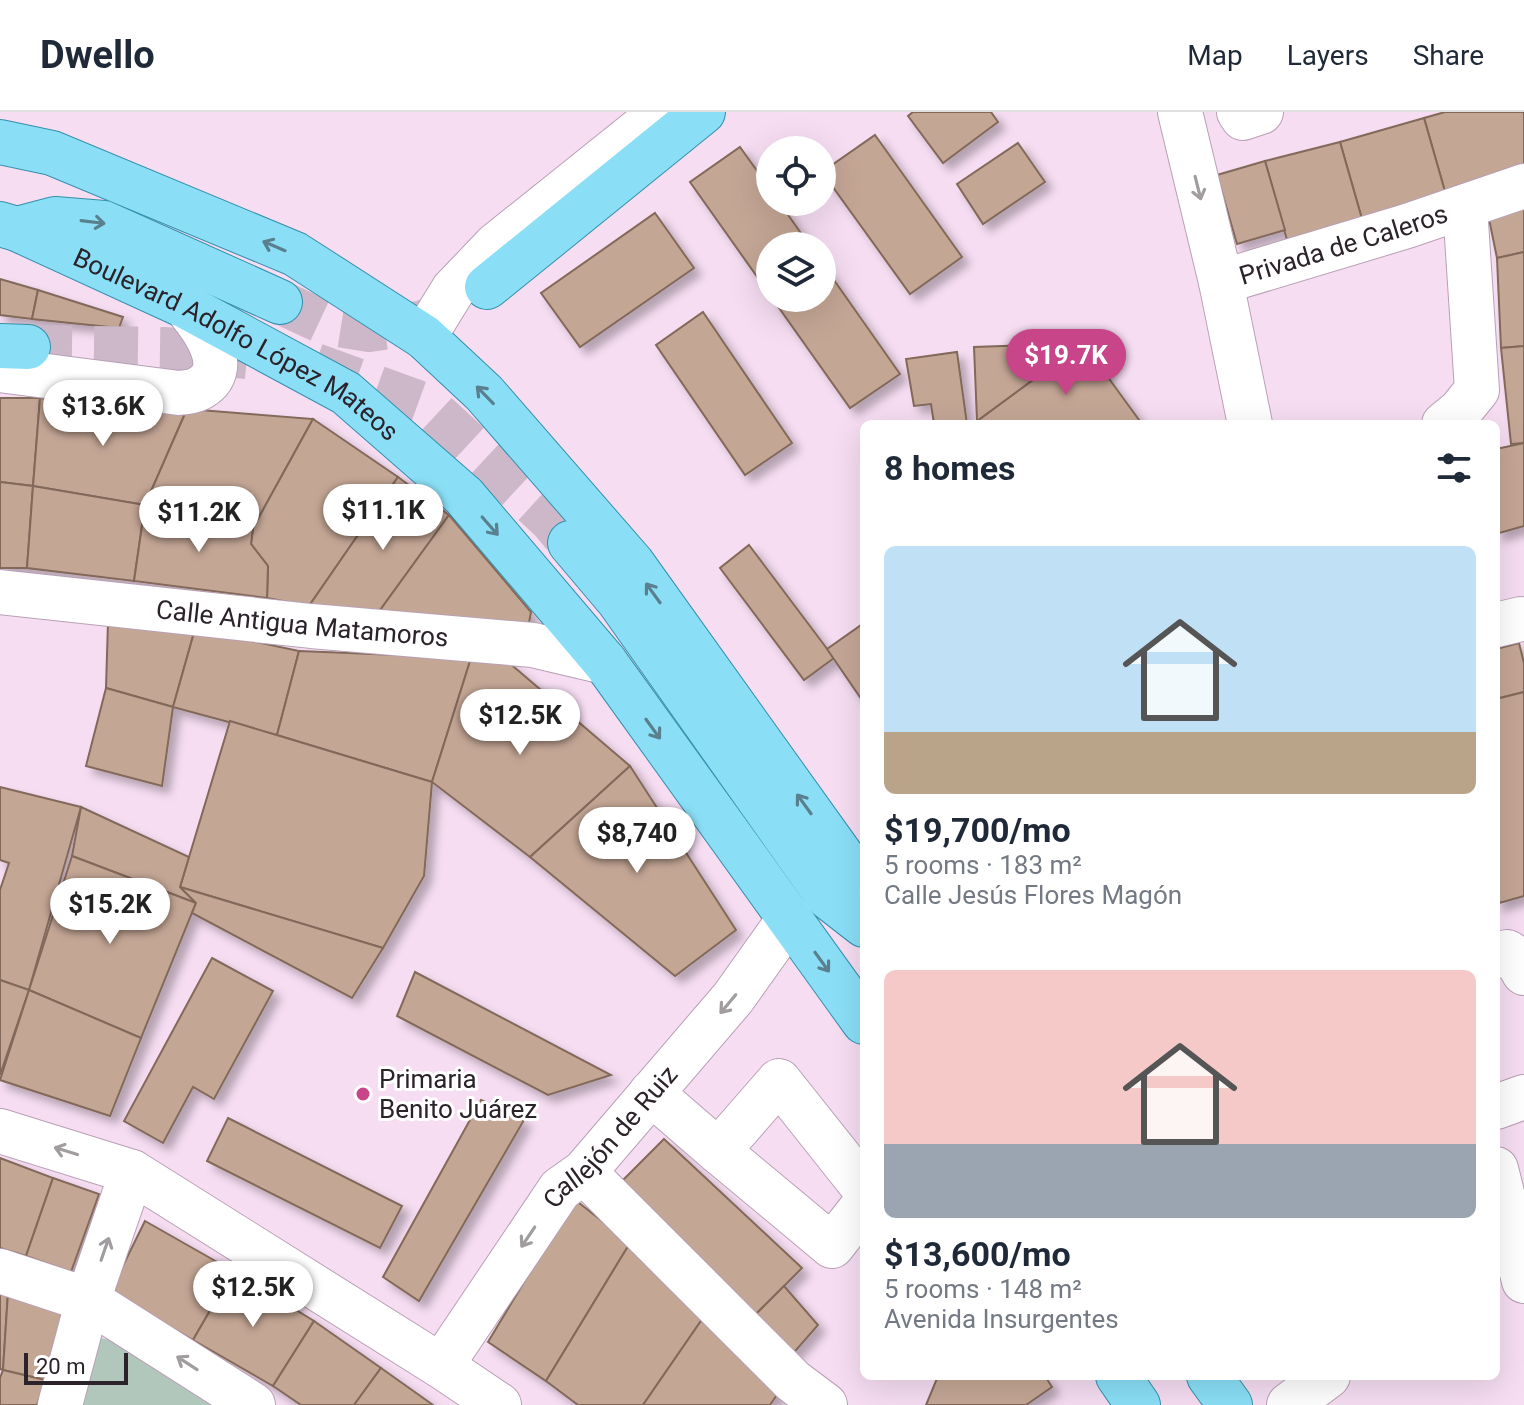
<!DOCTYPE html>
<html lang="en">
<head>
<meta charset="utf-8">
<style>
  :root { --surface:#fff; --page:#f6f6f7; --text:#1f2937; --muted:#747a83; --line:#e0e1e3; --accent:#c8458a }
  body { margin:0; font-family:Roboto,sans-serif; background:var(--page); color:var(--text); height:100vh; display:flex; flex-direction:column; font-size:30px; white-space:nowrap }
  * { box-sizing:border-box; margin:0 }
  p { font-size:26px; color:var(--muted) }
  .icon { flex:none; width:44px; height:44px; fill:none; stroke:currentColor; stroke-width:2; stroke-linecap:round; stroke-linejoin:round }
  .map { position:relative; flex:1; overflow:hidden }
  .sheet { position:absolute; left:860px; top:308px; width:640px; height:960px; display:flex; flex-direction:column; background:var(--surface); border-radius:12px; box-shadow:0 8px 32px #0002 }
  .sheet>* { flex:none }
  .buttons { position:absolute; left:756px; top:24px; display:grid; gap:16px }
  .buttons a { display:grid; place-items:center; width:80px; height:80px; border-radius:50%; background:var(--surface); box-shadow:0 8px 32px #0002; font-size:40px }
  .scale { position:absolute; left:24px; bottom:20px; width:104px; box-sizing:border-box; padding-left:8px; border:4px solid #2b222a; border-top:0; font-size:22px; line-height:28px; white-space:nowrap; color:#2b222a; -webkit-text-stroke:6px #fff; paint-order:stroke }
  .price { position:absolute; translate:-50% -68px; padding:0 18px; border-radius:28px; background:#fff; color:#222; font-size:26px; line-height:52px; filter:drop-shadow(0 2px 4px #0008) }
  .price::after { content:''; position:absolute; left:50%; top:48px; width:24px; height:18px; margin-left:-12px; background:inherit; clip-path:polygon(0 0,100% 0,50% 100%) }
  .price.active { background:var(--accent); color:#fff }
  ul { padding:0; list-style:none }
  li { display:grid; align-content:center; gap:16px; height:424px; padding:0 24px }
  li span { display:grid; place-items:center; height:248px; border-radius:12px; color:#555 }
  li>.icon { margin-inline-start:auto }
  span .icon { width:144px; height:144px; fill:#fffc; stroke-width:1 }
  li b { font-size:34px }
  h2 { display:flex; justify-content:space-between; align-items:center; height:96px; padding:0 24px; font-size:34px }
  header { display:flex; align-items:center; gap:48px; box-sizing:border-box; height:112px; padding:0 40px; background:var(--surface); border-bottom:2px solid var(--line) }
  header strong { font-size:38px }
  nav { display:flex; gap:44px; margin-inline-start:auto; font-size:28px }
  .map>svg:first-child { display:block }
  .green { fill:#b2c7bb }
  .building { fill:#c4a695; stroke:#82695a; stroke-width:2; filter:url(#shadow) }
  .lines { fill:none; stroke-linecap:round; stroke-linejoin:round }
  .major-tunnel { stroke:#cdb8ca; stroke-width:44; stroke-dasharray:44 22; stroke-linecap:butt }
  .minor-casing { stroke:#b8a0b5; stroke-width:46 }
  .major-casing { stroke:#368fab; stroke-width:46 }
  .minor { stroke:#fff; stroke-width:44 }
  .major { stroke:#8adff7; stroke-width:44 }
  .oneway { stroke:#a09c9f }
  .oneway2 { stroke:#5a8090 }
  .poi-dot { fill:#c8458a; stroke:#fff; stroke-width:3 }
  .labels { text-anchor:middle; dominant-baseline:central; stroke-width:6; stroke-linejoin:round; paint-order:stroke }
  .street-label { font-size:26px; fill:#2b222a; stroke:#fff }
  .poi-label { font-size:26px; fill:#2b222a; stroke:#fff; text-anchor:start }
</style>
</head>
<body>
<header>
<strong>Dwello</strong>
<nav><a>Map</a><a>Layers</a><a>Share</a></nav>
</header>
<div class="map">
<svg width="1524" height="1293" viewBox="0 0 1524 1293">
  <defs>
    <filter id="shadow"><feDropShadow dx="7" dy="7" stdDeviation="4" flood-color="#0004"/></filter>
  </defs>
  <rect width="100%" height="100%" fill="#f6ddf2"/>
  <!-- green -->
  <path class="green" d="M98 1225 120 1231 215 1293H80Z"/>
  <!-- building -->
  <g class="building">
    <path d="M913 0H991L998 10 943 51 908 4Z"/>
    <path d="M1445 0H1524V61L1446 83 1424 6Z"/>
    <path d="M1424 6 1446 83 1362 107 1340 30Z"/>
    <path d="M875 23 962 145 910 182 822 60Z"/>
    <path d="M1340 30 1362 107 1287 128 1265 49Z"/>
    <path d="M1018 31 1045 70 983 112 957 72Z"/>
    <path d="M740 35 770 77V90H779L810 134H770V183L690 70Z"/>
    <path d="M1265 49 1285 118 1237 132 1217 63Z"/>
    <path d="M1524 92V140L1497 146 1487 97Z"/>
    <path d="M655 101 694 156 580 235 541 181Z"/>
    <path d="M1524 140V234L1501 236 1497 146Z"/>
    <path d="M822 151 900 262 850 296 772 186H822Z"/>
    <path d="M0 167 38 178 32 207 0 203Z"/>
    <path d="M38 178 123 205 119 216 32 207Z"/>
    <path d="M703 200 792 331 745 363 656 233Z"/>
    <path d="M1083 231 1142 312H979L977 309Z"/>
    <path d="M1083 231 977 309 974 235Z"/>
    <path d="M1524 234V331L1511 332 1501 236Z"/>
    <path d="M957 240 967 312H934L931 292 914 294 906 247Z"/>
    <path d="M0 286H40L33 374 0 370Z"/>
    <path d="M40 286 187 297 145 393 33 374Z"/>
    <path d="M187 297 313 307 253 416 145 393Z"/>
    <path d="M313 307 398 365 309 494 267 486 268 454 251 432 253 416Z"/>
    <path d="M1524 331V414L1496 422V337Z"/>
    <path d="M398 365 449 403 378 501 309 494Z"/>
    <path d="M0 370 33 374 27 456H0Z"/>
    <path d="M33 374 145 393 134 469 27 456Z"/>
    <path d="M145 393 253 416 251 432 268 454 267 486 134 469Z"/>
    <path d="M449 403 531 500 528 516 378 501Z"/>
    <path d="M749 433 834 546 804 568 720 456Z"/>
    <path d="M108 510 195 517 173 595 106 576Z"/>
    <path d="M864 511V591L827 537Z"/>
    <path d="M195 517 299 539 277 623 173 595Z"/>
    <path d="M1519 531 1524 551V580L1496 587V537Z"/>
    <path d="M299 539 471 546 432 670 277 623Z"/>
    <path d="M471 546 507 549 630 654 530 745 432 670Z"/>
    <path d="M106 576 173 595 162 674 86 654Z"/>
    <path d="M1524 580V784L1496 792V587Z"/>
    <path d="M230 609 432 670 424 764 383 836 180 775Z"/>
    <path d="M630 654 736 818 675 864 530 745Z"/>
    <path d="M0 675 81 695 29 878 0 868V778L9 751 0 748Z"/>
    <path d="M81 695 189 745 180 775 196 791 72 744Z"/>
    <path d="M72 744 196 791 141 926 29 878Z"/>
    <path d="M180 775 383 836 352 886 192 801 196 791Z"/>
    <path d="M212 846 273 879 214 987 193 975 163 1031 124 1009Z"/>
    <path d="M415 860 611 963 548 983 397 904Z"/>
    <path d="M0 868 29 878 0 963Z"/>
    <path d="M29 878 141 926 110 1004 0 968Z"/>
    <path d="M481 988 524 1008 419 1189 383 1165Z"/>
    <path d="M228 1006 402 1094 380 1136 207 1049Z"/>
    <path d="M664 1027 802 1156 751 1207 622 1069Z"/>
    <path d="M0 1046 53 1066 26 1144 0 1136Z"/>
    <path d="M53 1066 99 1082 71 1160 26 1144Z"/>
    <path d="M574 1087 630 1131 546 1269 488 1230Z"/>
    <path d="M145 1109 233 1159 193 1228 110 1180Z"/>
    <path d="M630 1131 705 1203 643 1293H578L546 1269Z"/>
    <path d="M233 1159 314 1209 273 1274 193 1228Z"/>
    <path d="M784 1174 818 1213 790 1245 751 1207Z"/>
    <path d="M0 1177 8 1180 3 1258 0 1257Z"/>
    <path d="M8 1180 65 1200 45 1268 3 1258Z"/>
    <path d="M705 1203 781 1277 770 1293H643Z"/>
    <path d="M314 1209 381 1256 354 1293H301L273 1274Z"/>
    <path d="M381 1256 433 1293H354Z"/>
    <path d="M3 1258 45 1268 37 1293H0V1266Z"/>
    <path d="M938 1264H1045L1052 1275 1026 1293H926Z"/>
  </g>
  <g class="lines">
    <!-- major-tunnel -->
    <g class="major-tunnel">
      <path d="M280 190 325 211 369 218 425 210 431 206"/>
      <path d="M28 235 164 237 247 245"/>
      <path d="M315 253 428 294 551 408 570 431"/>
    </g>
    <defs>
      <g id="minor">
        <path d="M1180 0 1221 170 1250 312"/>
        <path d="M1239 0 1243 6 1261 0"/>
        <path id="s1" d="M1221 170 1407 114 1524 74"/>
        <path d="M424 225 453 178 496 133 662 0"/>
        <path d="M0 258 179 281C184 280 194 280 198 277 236 258 202 214 185 194"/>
        <path d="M1444 312 1460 299 1477 278 1465 95"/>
        <path id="s2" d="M0 480 311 514 533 533 605 550"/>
        <path d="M1496 513 1521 507"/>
        <path d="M1496 844 1507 840 1515 845 1524 861"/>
        <path d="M651 981 718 1039"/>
        <path d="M1496 995 1524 985"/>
        <path d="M0 1019 132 1060 441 1254 499 1293"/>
        <path d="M1496 1057 1524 1169"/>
        <path d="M584 1060 793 1269 825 1293"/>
        <path d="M864 1076 779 969 718 1039 832 1134 864 1093"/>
        <path d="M0 1159 88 1188 253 1293"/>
        <path id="s3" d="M441 1254 560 1077 584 1060 733 886 790 806"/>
        <path d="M60 1293 88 1188 132 1060"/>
        <path d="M1289 1293 1328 1264"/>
      </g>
      <g id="major">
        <path d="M0 30 52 41 295 142 424 225 484 281 632 451 843 746 864 780"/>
        <path id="s4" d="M0 112 17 117 185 194 346 281 464 384 605 550 864 910"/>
        <path d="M17 117 55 107 104 111 280 190"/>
        <path d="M487 175 703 0"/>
        <path d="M0 234 28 235"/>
        <path d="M570 431 619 489 828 785 864 813"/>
        <path d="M1118 1264 1138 1293"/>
        <path d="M1209 1264 1230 1293"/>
      </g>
    </defs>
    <!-- minor casing -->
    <use href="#minor" class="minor-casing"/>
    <!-- major casing -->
    <use href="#major" class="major-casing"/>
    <!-- minor -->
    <use href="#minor" class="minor"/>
    <!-- major -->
    <use href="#major" class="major"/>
  </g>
  <!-- one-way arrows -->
  <defs><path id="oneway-shaft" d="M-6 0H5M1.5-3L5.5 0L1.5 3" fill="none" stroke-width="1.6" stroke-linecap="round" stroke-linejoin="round" transform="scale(2)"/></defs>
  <g class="oneway">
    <use href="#oneway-shaft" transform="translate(1198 76) rotate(76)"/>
    <use href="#oneway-shaft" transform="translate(728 892) rotate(130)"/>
    <use href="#oneway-shaft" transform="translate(66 1039) rotate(-163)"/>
    <use href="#oneway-shaft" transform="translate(528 1125) rotate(124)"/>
    <use href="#oneway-shaft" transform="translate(105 1137) rotate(-71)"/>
    <use href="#oneway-shaft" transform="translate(187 1251) rotate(-147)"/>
  </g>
  <g class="oneway2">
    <use href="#oneway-shaft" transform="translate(93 110) rotate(7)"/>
    <use href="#oneway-shaft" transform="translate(274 134) rotate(-157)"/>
    <use href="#oneway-shaft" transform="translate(485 283) rotate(-134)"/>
    <use href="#oneway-shaft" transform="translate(490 414) rotate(49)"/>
    <use href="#oneway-shaft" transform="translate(653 481) rotate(-126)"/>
    <use href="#oneway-shaft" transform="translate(653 617) rotate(54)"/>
    <use href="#oneway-shaft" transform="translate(804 692) rotate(-126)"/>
    <use href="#oneway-shaft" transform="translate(822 850) rotate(54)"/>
  </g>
  <!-- markers -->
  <circle class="poi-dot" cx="363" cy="982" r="8"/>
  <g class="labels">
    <!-- street labels -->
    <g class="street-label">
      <text stroke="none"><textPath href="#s1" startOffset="128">Privada de Caleros</textPath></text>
      <text stroke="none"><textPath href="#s4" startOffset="266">Boulevard Adolfo López Mateos</textPath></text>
      <text stroke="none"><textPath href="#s2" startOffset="304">Calle Antigua Matamoros</textPath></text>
      <text stroke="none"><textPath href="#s3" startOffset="286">Callejón de Ruiz</textPath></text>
    </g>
    <!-- poi labels -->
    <g class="poi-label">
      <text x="379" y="967">Primaria<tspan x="379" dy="30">Benito Juárez</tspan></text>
    </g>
  </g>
</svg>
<div class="buttons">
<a><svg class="icon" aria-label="locate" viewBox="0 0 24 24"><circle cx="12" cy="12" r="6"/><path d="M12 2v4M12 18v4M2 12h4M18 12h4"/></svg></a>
<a><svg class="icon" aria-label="layers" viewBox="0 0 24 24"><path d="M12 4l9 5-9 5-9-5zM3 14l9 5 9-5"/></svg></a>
</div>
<div class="scale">20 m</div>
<b class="price active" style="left:1066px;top:285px">$19.7K</b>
<b class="price" style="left:103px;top:336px">$13.6K</b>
<b class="price" style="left:383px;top:440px">$11.1K</b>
<b class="price" style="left:199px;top:442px">$11.2K</b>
<b class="price" style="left:520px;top:645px">$12.5K</b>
<b class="price" style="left:637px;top:763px">$8,740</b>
<b class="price" style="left:110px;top:834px">$15.2K</b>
<b class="price" style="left:253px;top:1217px">$12.5K</b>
<section class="sheet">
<h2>8 homes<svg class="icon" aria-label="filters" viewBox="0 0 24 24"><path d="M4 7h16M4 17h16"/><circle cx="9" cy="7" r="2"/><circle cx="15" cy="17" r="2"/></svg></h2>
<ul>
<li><span style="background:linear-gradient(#bfe0f5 75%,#b9a48a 0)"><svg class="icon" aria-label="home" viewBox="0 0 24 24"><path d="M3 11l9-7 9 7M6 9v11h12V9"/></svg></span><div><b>$19,700/mo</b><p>5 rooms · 183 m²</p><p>Calle Jesús Flores Magón</p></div></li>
<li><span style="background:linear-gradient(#f6c9c9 70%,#9aa5b1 0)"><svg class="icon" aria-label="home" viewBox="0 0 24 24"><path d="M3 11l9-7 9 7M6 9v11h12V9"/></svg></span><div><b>$13,600/mo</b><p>5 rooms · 148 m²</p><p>Avenida Insurgentes</p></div></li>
</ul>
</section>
</div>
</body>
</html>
